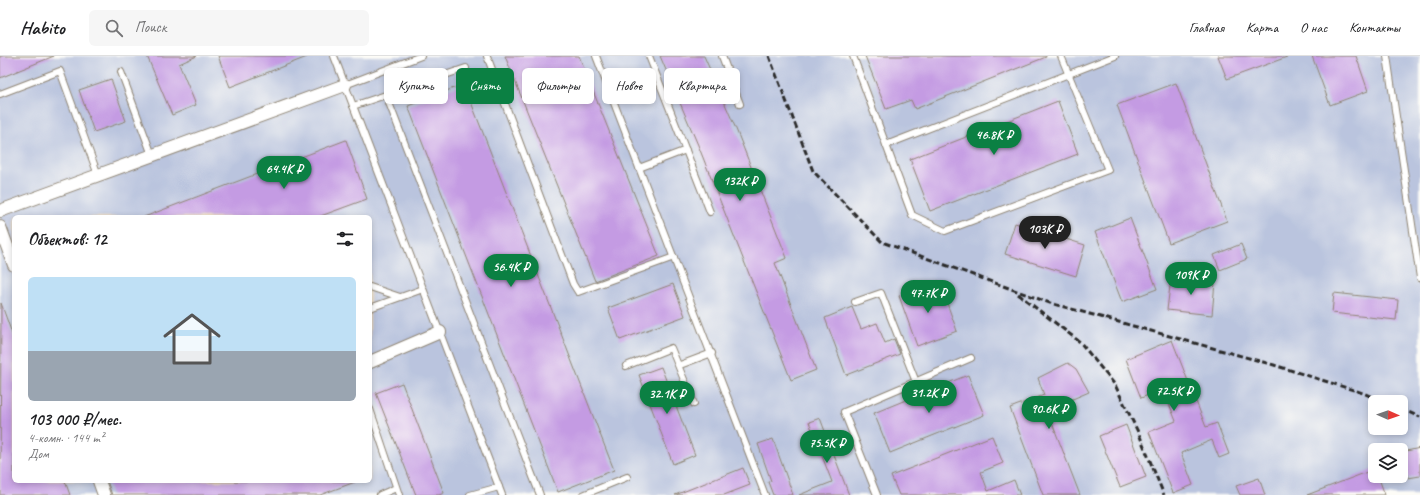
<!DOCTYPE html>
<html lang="ru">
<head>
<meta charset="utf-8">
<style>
  :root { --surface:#fff; --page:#f6f6f6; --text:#202124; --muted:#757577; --line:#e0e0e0; --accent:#0b8043 }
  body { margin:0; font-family:Caveat,sans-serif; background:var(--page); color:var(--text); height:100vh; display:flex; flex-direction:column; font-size:15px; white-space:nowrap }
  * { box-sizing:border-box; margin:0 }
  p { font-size:13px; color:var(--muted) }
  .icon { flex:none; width:22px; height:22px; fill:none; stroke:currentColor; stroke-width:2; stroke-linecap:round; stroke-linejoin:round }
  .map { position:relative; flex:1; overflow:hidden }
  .sheet { position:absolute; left:12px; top:159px; width:360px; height:268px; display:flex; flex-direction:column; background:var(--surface); border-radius:6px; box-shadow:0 2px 6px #0003 }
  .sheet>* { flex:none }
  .guide { position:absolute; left:384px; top:12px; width:380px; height:36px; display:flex; gap:8px }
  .needle { width:26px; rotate:92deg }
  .tools { position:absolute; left:1368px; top:339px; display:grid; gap:8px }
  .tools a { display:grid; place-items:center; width:40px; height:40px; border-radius:6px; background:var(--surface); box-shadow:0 2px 6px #0003; font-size:20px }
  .price { position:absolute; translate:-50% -34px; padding:0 9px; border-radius:14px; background:var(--accent); color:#fff; font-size:13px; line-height:26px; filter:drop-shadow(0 1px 2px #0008) }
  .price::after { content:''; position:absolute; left:50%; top:24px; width:12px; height:9px; margin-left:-6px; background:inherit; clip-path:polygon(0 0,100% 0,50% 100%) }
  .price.current { background:#222; color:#fff }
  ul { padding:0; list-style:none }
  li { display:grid; align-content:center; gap:8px; height:212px; padding:0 16px }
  li span { display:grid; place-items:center; height:124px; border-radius:6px; color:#555 }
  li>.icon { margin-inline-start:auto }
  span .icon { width:72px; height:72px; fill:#fffc; stroke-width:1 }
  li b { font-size:17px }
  h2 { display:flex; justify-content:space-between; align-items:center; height:48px; padding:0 16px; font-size:17px }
  .chip { padding:0 14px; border-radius:6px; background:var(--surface); box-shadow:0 2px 6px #0003; font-size:14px; line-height:36px }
  .chip.current { background:var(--accent); color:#fff }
  header { display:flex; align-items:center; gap:24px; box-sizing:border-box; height:56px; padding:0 20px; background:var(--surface); border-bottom:1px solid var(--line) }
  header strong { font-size:19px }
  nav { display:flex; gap:22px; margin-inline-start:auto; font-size:14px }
  .search { width:280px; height:36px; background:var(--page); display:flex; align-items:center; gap:10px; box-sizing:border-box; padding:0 14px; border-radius:6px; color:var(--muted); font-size:15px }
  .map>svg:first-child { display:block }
  .industrial { fill:#bac4de; fill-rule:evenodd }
  .building { fill:#c49be3 }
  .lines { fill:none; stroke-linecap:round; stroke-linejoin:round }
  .service-casing { stroke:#8e8473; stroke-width:8 }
  .minor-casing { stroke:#8e8473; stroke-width:14 }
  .service { stroke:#fff; stroke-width:6 }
  .minor { stroke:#fff; stroke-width:12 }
  .rail { stroke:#2b2b2b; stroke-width:3; stroke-dasharray:6 3; stroke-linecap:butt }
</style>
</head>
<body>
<header>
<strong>Habito</strong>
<div class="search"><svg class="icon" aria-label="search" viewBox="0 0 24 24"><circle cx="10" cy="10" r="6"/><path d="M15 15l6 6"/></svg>Поиск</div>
<nav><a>Главная</a><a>Карта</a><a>О нас</a><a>Контакты</a></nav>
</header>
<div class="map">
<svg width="1420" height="439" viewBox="0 0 1420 439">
  <rect width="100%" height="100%" fill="#fdfcf7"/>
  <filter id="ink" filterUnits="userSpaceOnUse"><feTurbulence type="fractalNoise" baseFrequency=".025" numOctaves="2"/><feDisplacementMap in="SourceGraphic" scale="8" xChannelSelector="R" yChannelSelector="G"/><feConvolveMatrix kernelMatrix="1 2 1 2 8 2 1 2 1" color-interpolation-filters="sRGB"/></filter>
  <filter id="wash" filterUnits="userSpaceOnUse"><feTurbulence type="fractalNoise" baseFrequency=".012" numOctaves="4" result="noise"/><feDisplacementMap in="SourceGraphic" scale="16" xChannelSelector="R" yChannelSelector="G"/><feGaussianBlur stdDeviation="0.9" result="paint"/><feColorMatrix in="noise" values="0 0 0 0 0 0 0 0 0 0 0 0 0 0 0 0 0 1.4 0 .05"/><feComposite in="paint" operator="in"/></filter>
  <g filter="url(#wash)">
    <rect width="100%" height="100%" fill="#f0dcbb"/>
    <!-- industrial -->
    <path class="industrial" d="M0 0H1420V439H0ZM14 161H370V425H14ZM1375 346H1401V372H1375ZM1375 394H1401V420H1375Z"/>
    <g id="blocks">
      <!-- building -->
      <g class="building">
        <path d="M0 0H54L0 22Z"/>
        <path d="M147 0H197L179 8 196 49 172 59Z"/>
        <path d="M218 0H306L307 1 230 31Z"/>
        <path d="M505 0H579L659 200 595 225Z"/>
        <path d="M660 0H704L736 73 787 202 775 207 816 314 791 324 698 89Z"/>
        <path d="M865 0H1046V1L915 53 911 44 886 53Z"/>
        <path d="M1218 0H1287V1L1227 23Z"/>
        <path d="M1312 0H1356L1368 35 1330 49Z"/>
        <path d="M111 23 126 65 94 76 79 34Z"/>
        <path d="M1176 27 1227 165 1169 187 1117 49Z"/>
        <path d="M464 28 614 414 558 436 408 50Z"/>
        <path d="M1058 45 1078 98 930 155 910 103Z"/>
        <path d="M346 84 367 143 318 161H144Z"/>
        <path d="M1130 162 1157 233 1122 246 1095 176Z"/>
        <path d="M1015 167 1085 189 1076 220 1005 198Z"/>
        <path d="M1241 188 1247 203 1220 214 1214 199Z"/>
        <path d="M1171 222 1215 226 1212 259 1167 254Z"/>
        <path d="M939 225 957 275 917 290 899 240Z"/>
        <path d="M673 228 685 260 620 284 608 252Z"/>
        <path d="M1334 237 1398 244 1396 264 1332 257Z"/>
        <path d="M1 247 14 283V425H65L70 439H0Z"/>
        <path d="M852 251 861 273 877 267 885 287 894 283 900 298 846 319 825 262Z"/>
        <path d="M1172 284 1206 371 1217 367 1229 398 1219 402 1212 384 1181 397 1193 429 1173 437 1149 376 1176 365 1163 333 1141 342 1126 303Z"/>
        <path d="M1068 307 1076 313 1089 336 1047 354 1080 439H1043L1010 352 1044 339 1038 322Z"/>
        <path d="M661 311 695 399 673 408 639 319Z"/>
        <path d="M968 319 984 359 890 397 874 357 918 339 919 342 934 336 933 333Z"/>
        <path d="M402 327 444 437 439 439H416L376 337Z"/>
        <path d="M820 362 849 439H799L832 426 809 366Z"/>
        <path d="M1126 369 1146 421 1120 431 1099 380Z"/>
        <path d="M992 380 1003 407 981 416 988 435 1014 424 1020 439H899L891 420Z"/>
        <path d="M773 383 793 439H773L768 426 771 425 758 388Z"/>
        <path d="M1420 392V420L1408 422 1402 396Z"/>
        <path d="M743 412 750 429 724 439H675Z"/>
        <path d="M1375 413V420H1378L1385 439H1307Z"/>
        <path d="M1259 422 1265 439H1240L1236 430Z"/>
        <path d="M107 425H355V426L320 439H112Z"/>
      </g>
    </g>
  </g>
  <g filter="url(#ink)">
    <use href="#blocks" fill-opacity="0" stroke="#8e8473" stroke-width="1"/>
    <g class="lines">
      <defs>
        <g id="service">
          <path d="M334 0 502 439"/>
          <path d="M487 0 573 228 578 236 674 201"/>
          <path d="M596 0 765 439"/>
          <path d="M649 0 710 156"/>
          <path d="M722 0 740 48"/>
          <path d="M853 0 912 159 945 175 1108 114 1061 0"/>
          <path d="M1387 0 1420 222"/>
          <path d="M121 16 152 99"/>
          <path d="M345 29 421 0"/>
          <path d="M0 38 60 15 98 119"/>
          <path d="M386 39 540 439"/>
          <path d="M353 50 466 12"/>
          <path d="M886 89 1115 0"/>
          <path d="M639 112 686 94"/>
          <path d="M370 231 400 241"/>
          <path d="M855 246 881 237 916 326"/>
          <path d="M370 252 423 233"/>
          <path d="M680 309 712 297"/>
          <path d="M626 310 671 292 694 348"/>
          <path d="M370 353 399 439"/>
          <path d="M380 439 396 432"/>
          <path d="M470 439 499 431"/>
          <path d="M583 439 627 421"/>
          <path d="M877 439 844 356 971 302"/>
        </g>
        <g id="minor">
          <path d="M0 155 345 29"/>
          <path d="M0 171 14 209"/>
          <path d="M370 306 440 276"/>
          <path d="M99 425 104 439"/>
        </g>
      </defs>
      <!-- service casing -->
      <use href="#service" class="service-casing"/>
      <!-- minor casing -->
      <use href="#minor" class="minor-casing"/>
      <!-- service -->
      <use href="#service" class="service"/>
      <!-- minor -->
      <use href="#minor" class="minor"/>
      <!-- rail -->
      <g class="rail">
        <path d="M769 0 813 115 882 186 1050 247 1274 309 1363 337 1384 346"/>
        <path d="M1018 238 1080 286 1115 329 1139 378 1164 439"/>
        <path d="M1401 353 1420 361"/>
      </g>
    </g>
  </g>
</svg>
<div class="tools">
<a><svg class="needle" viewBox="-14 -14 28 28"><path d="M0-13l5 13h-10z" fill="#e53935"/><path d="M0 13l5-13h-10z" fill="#757577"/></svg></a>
<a><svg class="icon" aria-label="layers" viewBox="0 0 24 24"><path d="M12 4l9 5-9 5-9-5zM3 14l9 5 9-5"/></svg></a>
</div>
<b class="price" style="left:994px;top:100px">46.8K ₽</b>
<b class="price" style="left:284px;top:134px">64.4K ₽</b>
<b class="price" style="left:740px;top:146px">132K ₽</b>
<b class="price current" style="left:1045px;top:194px">103K ₽</b>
<b class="price" style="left:511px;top:232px">56.4K ₽</b>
<b class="price" style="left:1191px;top:240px">109K ₽</b>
<b class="price" style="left:928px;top:258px">47.7K ₽</b>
<b class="price" style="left:1174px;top:356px">72.5K ₽</b>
<b class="price" style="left:929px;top:358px">31.2K ₽</b>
<b class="price" style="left:667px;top:359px">32.1K ₽</b>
<b class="price" style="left:1049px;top:374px">90.6K ₽</b>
<b class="price" style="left:827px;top:408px">75.5K ₽</b>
<div class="guide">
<a class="chip">Купить</a>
<a class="chip current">Снять</a>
<a class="chip">Фильтры</a>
<a class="chip">Новое</a>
<a class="chip">Квартира</a>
</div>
<section class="sheet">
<h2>Объектов: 12<svg class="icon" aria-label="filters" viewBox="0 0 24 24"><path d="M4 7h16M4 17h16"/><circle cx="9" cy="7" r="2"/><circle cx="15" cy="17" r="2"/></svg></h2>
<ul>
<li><span style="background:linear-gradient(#bfe0f5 60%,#9aa5b1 0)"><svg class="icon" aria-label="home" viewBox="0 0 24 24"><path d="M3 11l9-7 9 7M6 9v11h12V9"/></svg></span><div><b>103 000 ₽/мес.</b><p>4-комн. · 144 m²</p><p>Дом</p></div></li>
</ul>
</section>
</div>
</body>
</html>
